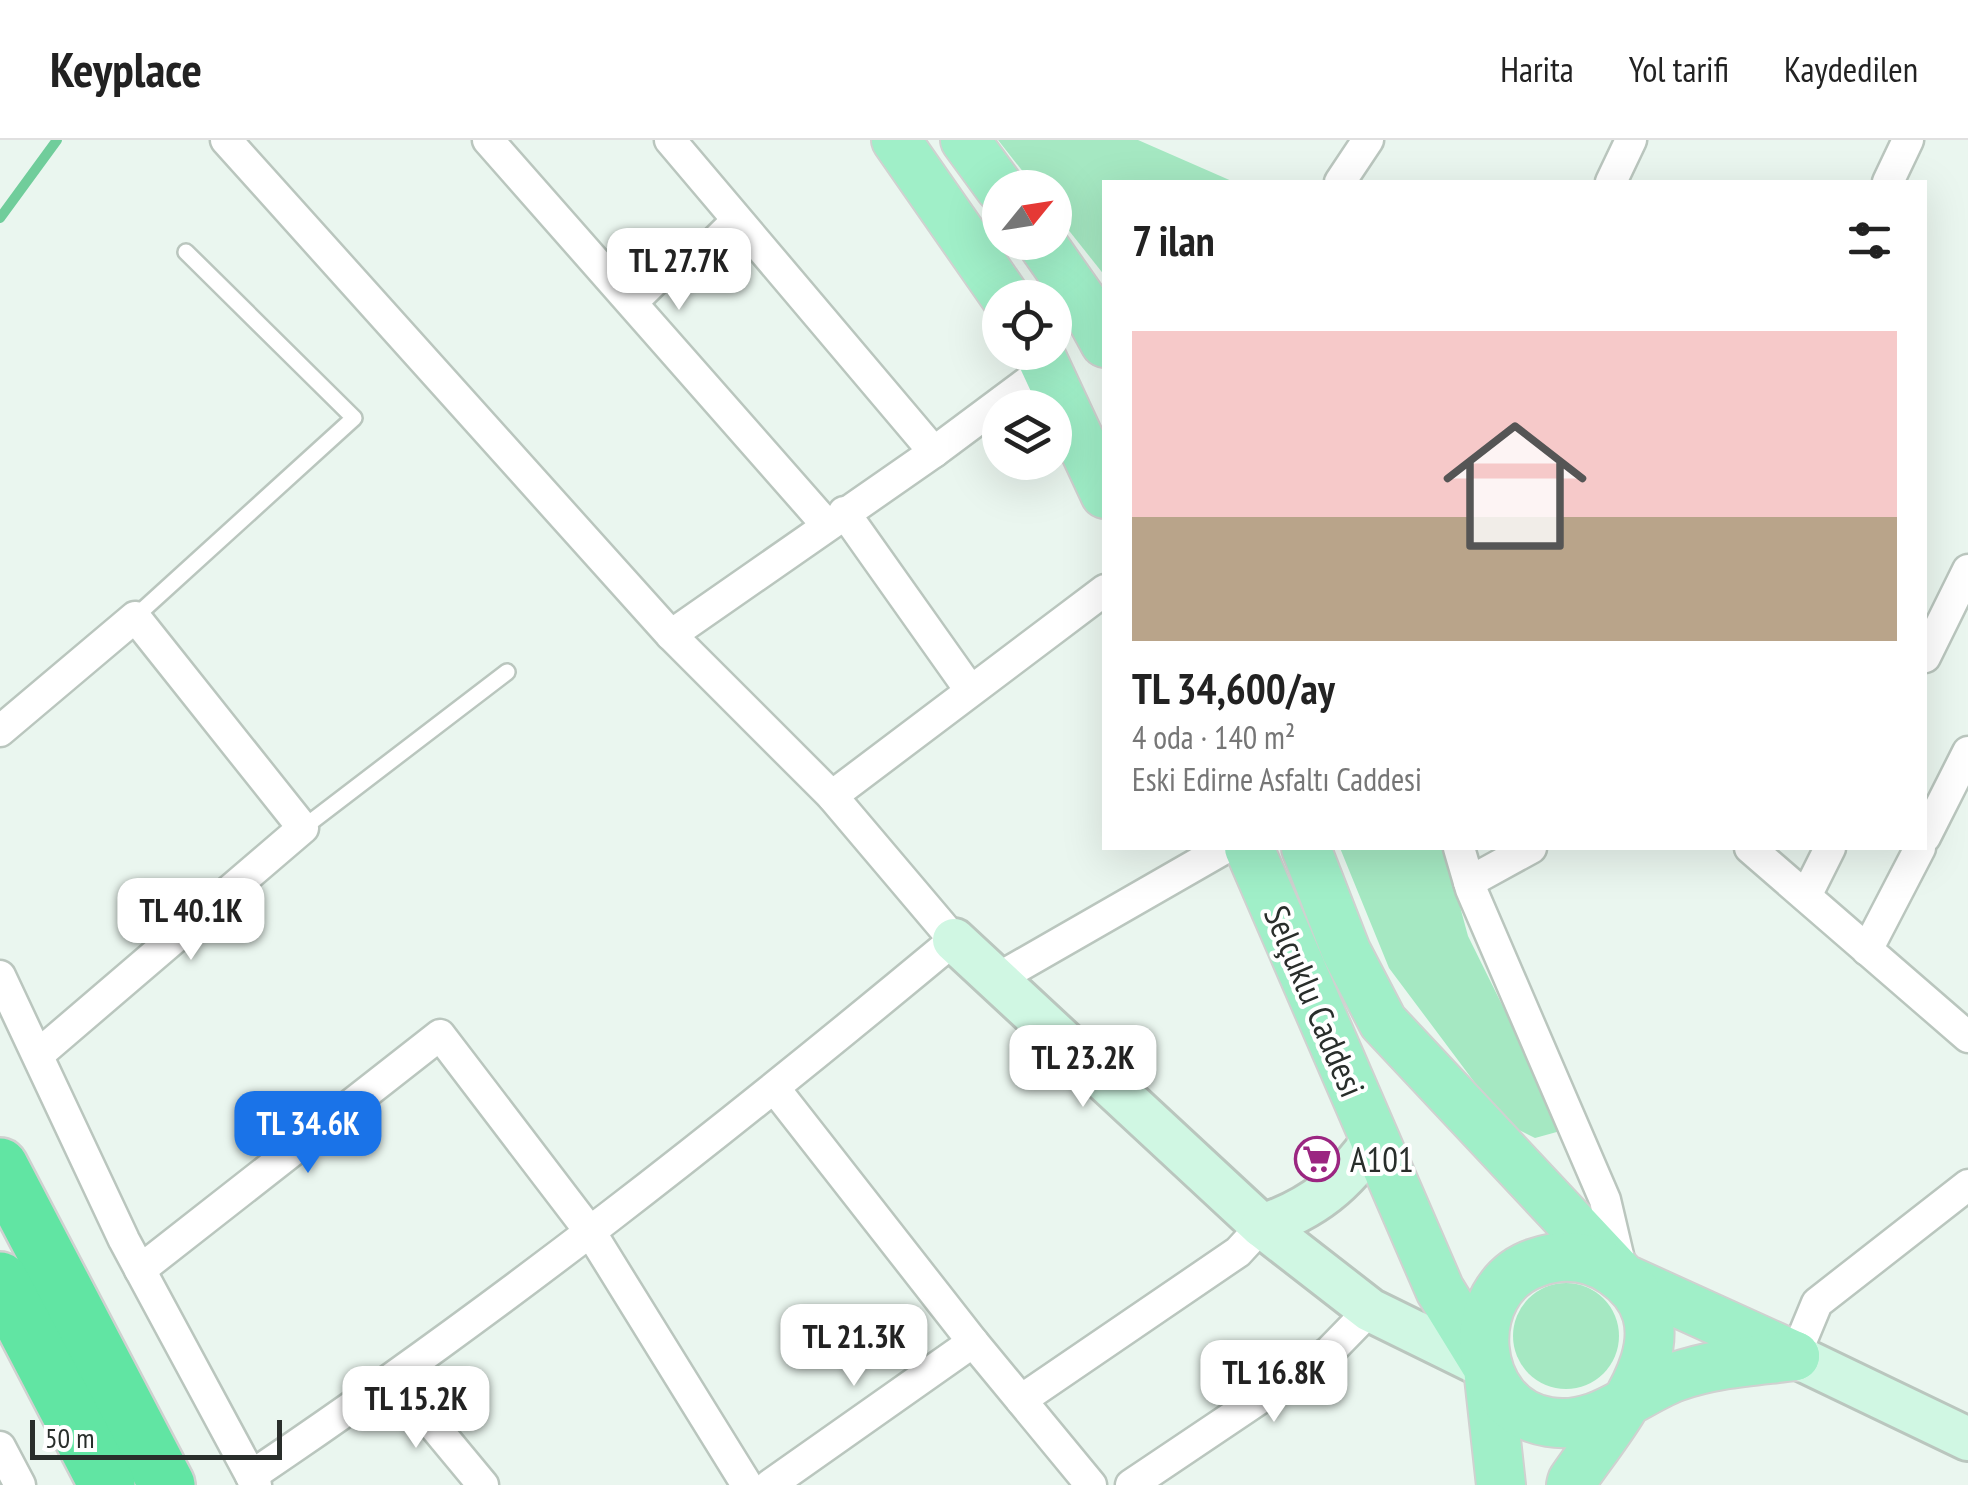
<!DOCTYPE html>
<html lang="tr">
<head>
<meta charset="utf-8">
<style>
  :root { --surface:#fff; --page:#f2f2f2; --text:#222; --muted:#767676; --line:#e0e0e0; --accent:#1a73e8 }
  body { margin:0; font-family:"PT Sans Narrow",sans-serif; background:var(--page); color:var(--text); height:100vh; display:flex; flex-direction:column; font-size:38px; white-space:nowrap }
  * { box-sizing:border-box; margin:0 }
  p { font-size:32px; color:var(--muted) }
  .icon { flex:none; width:55px; height:55px; fill:none; stroke:currentColor; stroke-width:2; stroke-linecap:round; stroke-linejoin:round }
  .map { position:relative; flex:1; overflow:hidden }
  .side { position:absolute; left:1102px; top:40px; width:825px; height:670px; display:flex; flex-direction:column; background:var(--surface); border-radius:0px; box-shadow:0 10px 40px #0002 }
  .side>* { flex:none }
  .needle { width:65px; rotate:60deg }
  .buttons { position:absolute; left:982px; top:30px; display:grid; gap:20px }
  .buttons a { display:grid; place-items:center; width:90px; height:90px; border-radius:50%; background:var(--surface); box-shadow:0 10px 40px #0002; font-size:50px }
  .scale { position:absolute; left:30px; bottom:25px; width:252px; box-sizing:border-box; padding-left:10px; border:5px solid #292e2b; border-top:0; font-size:28px; line-height:35px; white-space:nowrap; color:#292e2b; -webkit-text-stroke:8px #fff; paint-order:stroke }
  .price { position:absolute; translate:-50% -85px; padding:0 22px; border-radius:20px; background:#fff; color:#222; font-size:32px; line-height:65px; filter:drop-shadow(0 2px 5px #0008) }
  .price::after { content:''; position:absolute; left:50%; top:60px; width:30px; height:22px; margin-left:-15px; background:inherit; clip-path:polygon(0 0,100% 0,50% 100%) }
  .price.selected { background:var(--accent); color:#fff }
  ul { padding:0; list-style:none }
  li { display:grid; align-content:center; gap:20px; height:530px; padding:0 30px }
  li+li { border-top:2px solid var(--line) }
  li span { display:grid; place-items:center; height:310px; border-radius:0px; color:#555 }
  li>.icon { margin-inline-start:auto }
  span .icon { width:180px; height:180px; fill:#fffc; stroke-width:1 }
  li b { font-size:42px }
  h2 { display:flex; justify-content:space-between; align-items:center; height:120px; padding:0 30px; font-size:42px }
  header { display:flex; align-items:center; gap:60px; box-sizing:border-box; height:140px; padding:0 50px; background:var(--surface); border-bottom:2px solid var(--line) }
  header strong { font-size:48px }
  nav { display:flex; gap:55px; margin-inline-start:auto; font-size:35px }
  .map>svg:first-child { display:block }
  .green { fill:#a5e8c2 }
  .lines { fill:none; stroke-linecap:round; stroke-linejoin:round }
  .stream { stroke:#70cd9b; stroke-width:10 }
  .lane-casing { stroke:#bac6be; stroke-width:20 }
  .street-casing { stroke:#bac6be; stroke-width:35 }
  .secondary-casing { stroke:#bac6be; stroke-width:48 }
  .primary-casing { stroke:#d0d1d0; stroke-width:52 }
  .highway-casing { stroke:#d0d1d0; stroke-width:60 }
  .lane { stroke:#fff; stroke-width:15 }
  .street { stroke:#fff; stroke-width:30 }
  .secondary { stroke:#d0f7e3; stroke-width:42 }
  .primary { stroke:#a0efc8; stroke-width:48 }
  .highway { stroke:#61e5a3; stroke-width:55 }
  .labels { text-anchor:middle; dominant-baseline:central; stroke-width:8; stroke-linejoin:round; paint-order:stroke }
  .street-label { font-size:35px; fill:#292e2b; stroke:#fff }
  .poi-label { font-size:35px; fill:#292e2b; stroke:#fff; text-anchor:start }
</style>
</head>
<body>
<header>
<strong>Keyplace</strong>
<nav><a>Harita</a><a>Yol tarifi</a><a>Kaydedilen</a></nav>
</header>
<div class="map">
<svg width="1968" height="1345" viewBox="0 0 1968 1345">
  <rect width="100%" height="100%" fill="#eaf6ef"/>
  <!-- green -->
  <g class="green">
    <path d="M998 0H1138L1234 42H1105V136L1055 73V48L1035 47Z"/>
    <path d="M1340 708H1444L1468 796 1564 990 1535 998 1505 983 1389 828Z"/>
    <circle cx="1566" cy="1196" r="53"/>
  </g>
  <g class="lines">
    <!-- stream -->
    <path class="stream" d="M0 78 57 0"/>
    <defs>
      <g id="lane">
        <path d="M635 170 733 74"/>
        <path d="M135 477 354 278 186 112"/>
        <path d="M303 688 507 532"/>
      </g>
      <g id="street">
        <path d="M226 0 671 495 832 656 954 800C727 989 496 1171 251 1336"/>
        <path d="M488 0 826 384"/>
        <path d="M670 0 934 312"/>
        <path d="M1340 42 1368 0"/>
        <path d="M1611 42 1631 0"/>
        <path d="M1888 42 1908 0"/>
        <path d="M844 372 970 550"/>
        <path d="M671 495 934 312 1048 227"/>
        <path d="M1925 517 1968 430"/>
        <path d="M0 591 135 477 303 688 39 914"/>
        <path d="M832 656 1105 450"/>
        <path d="M1925 697 1968 612"/>
        <path d="M1459 708 1471 749 1605 1060 1621 1128"/>
        <path d="M1750 708 1968 897"/>
        <path d="M1469 742 1531 708"/>
        <path d="M1806 756 1830 708"/>
        <path d="M1867 810 1920 708"/>
        <path d="M0 836 124 1100 256 1345"/>
        <path d="M995 840 1225 708"/>
        <path d="M775 949 973 1202 1091 1345"/>
        <path d="M140 1130 440 895 591 1093 747 1345"/>
        <path d="M1795 1216 1817 1163 1968 1045"/>
        <path d="M395 1239 483 1345"/>
        <path d="M1021 1260 1238 1112 1262 1086"/>
        <path d="M0 1307 20 1345"/>
        <path d="M770 1345 973 1202"/>
        <path d="M1131 1345 1329 1212 1370 1170"/>
      </g>
      <g id="secondary">
        <path d="M954 800 1262 1086 1370 1170 1488 1228"/>
        <path d="M1262 1086C1313 1069 1345 1043 1375 998"/>
        <path d="M1795 1216 1968 1299"/>
      </g>
      <g id="primary">
        <path d="M896 0 1006 158"/>
        <path d="M965 0 1000 48"/>
        <path d="M1041 102 1081 159 1105 203"/>
        <path d="M1039 212 1105 354"/>
        <path d="M1249 708 1440 1150 1488 1228 1501 1345"/>
        <path d="M1306 708 1346 811 1383 882 1623 1138 1795 1216"/>
        <path d="M1571 1345 1572 1341C1610 1284 1699 1191 1614 1132 1590 1115 1562 1113 1535 1123 1461 1149 1470 1270 1549 1282 1598 1290 1631 1254 1675 1237 1713 1223 1755 1221 1795 1216"/>
      </g>
      <g id="highway">
        <path d="M0 1026 167 1345"/>
        <path d="M0 1140 107 1345"/>
      </g>
    </defs>
    <!-- lane casing -->
    <use href="#lane" class="lane-casing"/>
    <!-- street casing -->
    <use href="#street" class="street-casing"/>
    <!-- secondary casing -->
    <use href="#secondary" class="secondary-casing"/>
    <!-- primary casing -->
    <use href="#primary" class="primary-casing"/>
    <!-- highway casing -->
    <use href="#highway" class="highway-casing"/>
    <!-- lane -->
    <use href="#lane" class="lane"/>
    <!-- street -->
    <use href="#street" class="street"/>
    <!-- secondary -->
    <use href="#secondary" class="secondary"/>
    <!-- primary -->
    <use href="#primary" class="primary"/>
    <!-- highway -->
    <use href="#highway" class="highway"/>
  </g>
  <!-- icons -->
  <defs>
    <symbol id="supermarket-ring" viewBox="-11 -11 22 22"><circle r="9.5" fill="#fff" stroke="#9b2681" stroke-width="1.5"/><path d="M-6-5.5h2.5l.6 2H6L4.5 2H-2.5L-4.4-4H-6ZM-1.5 3.2a1.3 1.3 0 1 0 .1 0ZM3 3.2a1.3 1.3 0 1 0 .1 0Z" fill="#9b2681"/></symbol>
  </defs>
  <g fill-rule="evenodd">
    <use href="#supermarket-ring" x="1292" y="994" width="50" height="50"/>
  </g>
  <g class="labels">
    <!-- street labels -->
    <g class="street-label">
      <text transform="translate(1315 861) rotate(67)">Selçuklu Caddesi</text>
    </g>
    <!-- poi labels -->
    <g class="poi-label">
      <text x="1350" y="1019">A101</text>
    </g>
  </g>
</svg>
<div class="buttons">
<a><svg class="needle" viewBox="-14 -14 28 28"><path d="M0-13l5 13h-10z" fill="#e53935"/><path d="M0 13l5-13h-10z" fill="#767676"/></svg></a>
<a><svg class="icon" aria-label="locate" viewBox="0 0 24 24"><circle cx="12" cy="12" r="6"/><path d="M12 2v4M12 18v4M2 12h4M18 12h4"/></svg></a>
<a><svg class="icon" aria-label="layers" viewBox="0 0 24 24"><path d="M12 4l9 5-9 5-9-5zM3 14l9 5 9-5"/></svg></a>
</div>
<div class="scale">50 m</div>
<b class="price" style="left:679px;top:173px">TL 27.7K</b>
<b class="price" style="left:191px;top:823px">TL 40.1K</b>
<b class="price" style="left:1083px;top:970px">TL 23.2K</b>
<b class="price selected" style="left:308px;top:1036px">TL 34.6K</b>
<b class="price" style="left:854px;top:1249px">TL 21.3K</b>
<b class="price" style="left:1274px;top:1285px">TL 16.8K</b>
<b class="price" style="left:416px;top:1311px">TL 15.2K</b>
<section class="side">
<h2>7 ilan<svg class="icon" aria-label="filters" viewBox="0 0 24 24"><path d="M4 7h16M4 17h16"/><circle cx="9" cy="7" r="2"/><circle cx="15" cy="17" r="2"/></svg></h2>
<ul>
<li><span style="background:linear-gradient(#f6c9c9 60%,#b9a48a 0)"><svg class="icon" aria-label="home" viewBox="0 0 24 24"><path d="M3 11l9-7 9 7M6 9v11h12V9"/></svg></span><div><b>TL 34,600/ay</b><p>4 oda · 140 m²</p><p>Eski Edirne Asfaltı Caddesi</p></div></li>
</ul>
</section>
</div>
</body>
</html>
